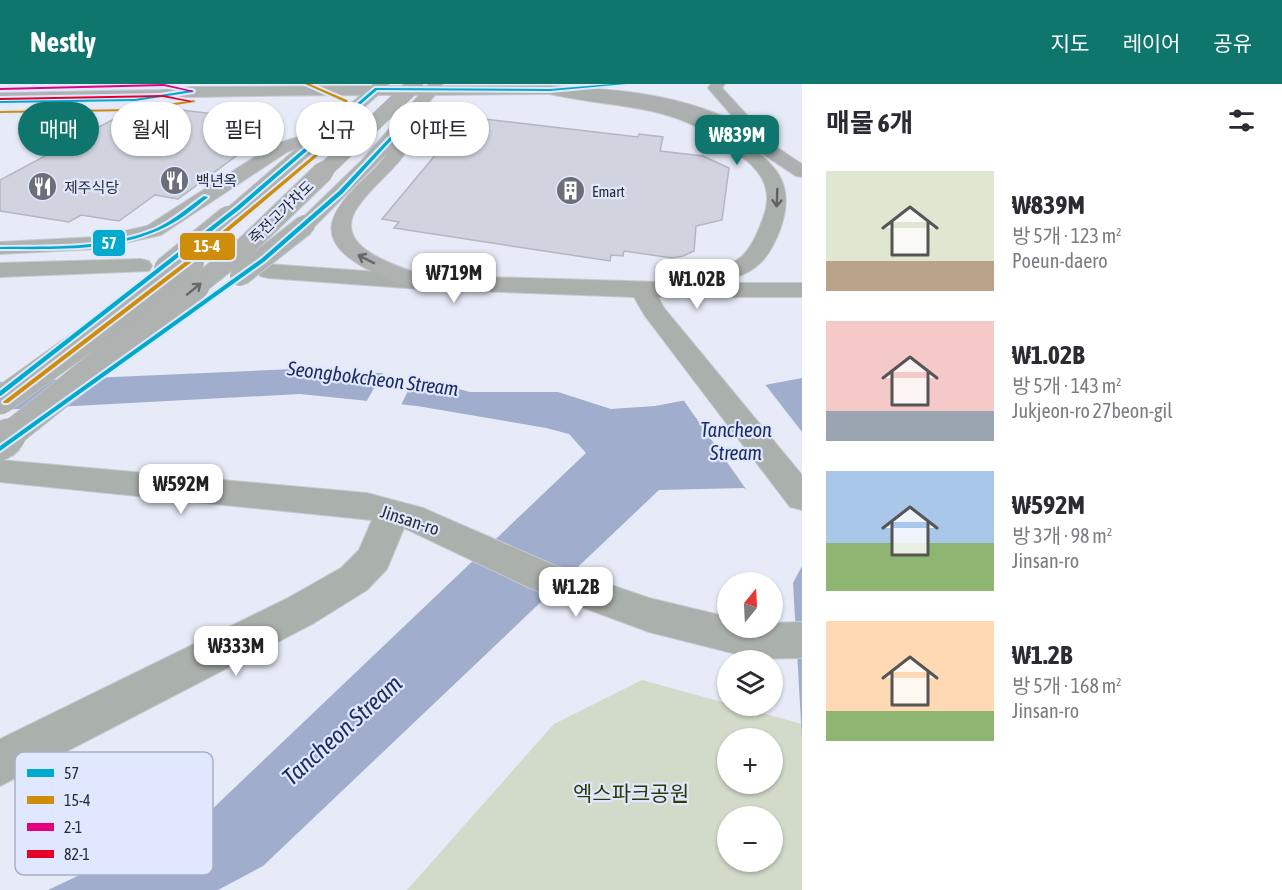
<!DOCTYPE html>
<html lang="ko">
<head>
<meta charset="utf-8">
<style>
  :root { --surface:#fff; --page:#f2f2f3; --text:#2b2b33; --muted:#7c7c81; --accent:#0f766e }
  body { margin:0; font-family:"Asap Condensed","Noto Sans KR",sans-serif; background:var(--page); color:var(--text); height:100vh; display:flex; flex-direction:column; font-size:22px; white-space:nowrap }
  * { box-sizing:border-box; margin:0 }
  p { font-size:20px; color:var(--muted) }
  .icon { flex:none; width:33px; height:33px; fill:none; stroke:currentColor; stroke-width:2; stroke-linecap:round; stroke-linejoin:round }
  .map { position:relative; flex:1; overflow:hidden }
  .panel { display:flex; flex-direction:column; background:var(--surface); width:480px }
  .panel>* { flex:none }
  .top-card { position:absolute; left:18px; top:18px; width:570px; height:54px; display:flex; gap:12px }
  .needle { width:39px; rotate:18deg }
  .buttons { position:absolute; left:717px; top:488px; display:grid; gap:12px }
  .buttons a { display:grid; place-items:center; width:66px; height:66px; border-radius:50%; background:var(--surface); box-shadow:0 2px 4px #0004; font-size:30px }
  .price { position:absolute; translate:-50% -51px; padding:0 14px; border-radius:12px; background:#fff; color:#222; font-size:20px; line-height:39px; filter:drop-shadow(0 2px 3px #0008) }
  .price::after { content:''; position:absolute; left:50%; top:36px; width:18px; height:14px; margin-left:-9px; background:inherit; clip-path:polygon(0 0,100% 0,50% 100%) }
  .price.active { background:var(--accent); color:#fff }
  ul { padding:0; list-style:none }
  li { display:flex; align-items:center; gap:18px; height:150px; padding:0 24px }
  li span { display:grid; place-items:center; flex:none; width:168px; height:120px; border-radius:0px; color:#555 }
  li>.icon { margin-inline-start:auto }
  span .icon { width:72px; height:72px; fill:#fffc; stroke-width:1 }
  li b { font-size:26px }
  h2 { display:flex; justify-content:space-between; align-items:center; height:72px; padding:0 24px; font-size:26px }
  .chip { padding:0 21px; border-radius:27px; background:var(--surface); box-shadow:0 2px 4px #0004; font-size:21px; line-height:54px }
  .chip.active { background:var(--accent); color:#fff }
  header { display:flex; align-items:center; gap:36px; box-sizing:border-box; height:84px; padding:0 30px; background:var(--accent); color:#fff }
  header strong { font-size:28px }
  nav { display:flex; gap:33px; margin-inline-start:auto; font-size:21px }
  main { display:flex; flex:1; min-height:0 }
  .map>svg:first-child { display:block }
  .green { fill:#d2daca; fill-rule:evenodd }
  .water { fill:#a1adcc }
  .pier { fill:#e6ebf7 }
  .building { fill:#d1d4de; stroke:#b2b6bf; stroke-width:1.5 }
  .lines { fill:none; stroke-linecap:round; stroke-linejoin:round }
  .minor-casing { stroke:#c6c9d2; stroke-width:2 }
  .tertiary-casing { stroke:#c6c9d2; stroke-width:2 }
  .primary-casing { stroke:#c6c9d2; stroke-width:2 }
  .trunk-casing { stroke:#c6c9d2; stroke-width:2 }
  .minor { fill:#aab0ab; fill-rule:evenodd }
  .tertiary { fill:#aab0ab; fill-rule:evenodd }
  .primary { fill:#aeb2b1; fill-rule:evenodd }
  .trunk { fill:#acb0b0; fill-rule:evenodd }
  .primary-bridge-far3-casing { stroke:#c6c9d2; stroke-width:16; stroke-linecap:butt }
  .primary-bridge-far2-casing { stroke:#c6c9d2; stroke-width:22; stroke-linecap:butt }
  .primary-bridge-far1-casing { stroke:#c6c9d2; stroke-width:28; stroke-linecap:butt }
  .primary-bridge-casing { stroke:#c6c9d2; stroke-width:38; stroke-linecap:butt }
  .primary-bridge-far3 { stroke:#aeb2b1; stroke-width:16 }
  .primary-bridge-far2 { stroke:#aeb2b1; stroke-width:20 }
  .primary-bridge-far1 { stroke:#aeb2b1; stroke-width:27 }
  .primary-bridge { stroke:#aeb2b1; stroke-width:35 }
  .bus-1-casing { stroke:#dfe8fe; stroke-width:4 }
  .bus-2-casing { stroke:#dfe8fe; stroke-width:4 }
  .bus-3-casing { stroke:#dfe8fe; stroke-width:4 }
  .bus-4-casing { stroke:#dfe8fe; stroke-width:4 }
  .bus-1 { fill:#00a9ce; fill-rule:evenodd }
  .bus-2 { fill:#ce8e0b; fill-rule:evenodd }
  .bus-3 { fill:#e5007d; fill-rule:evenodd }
  .bus-4 { fill:#e4002b; fill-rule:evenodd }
  .oneway { stroke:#5d6164 }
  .oneway2 { stroke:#65686d }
  .labels { text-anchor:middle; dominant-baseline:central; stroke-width:4.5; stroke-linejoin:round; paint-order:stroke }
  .far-poi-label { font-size:15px; fill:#292c35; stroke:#dfe8fe; text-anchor:start }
  .far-street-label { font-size:15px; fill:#292c35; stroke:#dfe8fe }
  .street-label { font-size:18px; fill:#292c35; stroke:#dfe8fe }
  .water-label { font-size:20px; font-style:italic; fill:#1d2b5e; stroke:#dfe8fe }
  .near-park-label { font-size:21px; fill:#2f3903; stroke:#dfe8fe }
  .near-water-label { font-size:24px; font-style:italic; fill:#1d2b5e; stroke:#dfe8fe }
  .key { fill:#dfe8fe; stroke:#a8b0c2; stroke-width:1.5 }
  .key-label { font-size:16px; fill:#292c35 }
  .line-badge { stroke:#dfe8fe; stroke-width:2 }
  .badge-label { font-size:16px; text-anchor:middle; font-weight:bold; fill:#fff }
</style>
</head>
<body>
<header>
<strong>Nestly</strong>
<nav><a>지도</a><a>레이어</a><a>공유</a></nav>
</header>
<main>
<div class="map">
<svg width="802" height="806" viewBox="0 0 802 806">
  <rect width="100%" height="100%" fill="#e6ebf7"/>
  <!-- green -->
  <path class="green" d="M642 596 802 640V806H407L554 640ZM728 654H772V699H728ZM728 732H772V777H728Z"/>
  <!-- water -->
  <g class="water">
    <path d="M293 285 403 290 470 308H558L611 325 655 322 802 294V451L744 404 659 406 263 782 218 806H48L206 731 586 369 569 350 546 344 417 322 300 310 0 326V298Z"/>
    <path d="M802 482V655L793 499Z"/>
  </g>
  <!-- pier -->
  <g class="pier">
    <path d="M384 287 416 291 400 323 365 320Z"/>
    <path d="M764 299 802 348V454L755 418 682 314Z"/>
  </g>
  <!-- building -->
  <g class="building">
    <path d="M140 21 282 38 178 115 155 111 119 137 81 131 69 138 0 127V96Z"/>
    <path d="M467 33 638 53 639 50 663 53 660 67 703 72 729 84 722 136 696 142 694 167 683 172 672 174 624 167 623 172 611 171 610 177 394 144 399 138 382 135Z"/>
  </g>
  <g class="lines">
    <defs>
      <path id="minor" d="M0 376 367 409 423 424 556 482 649 514 728 533V543H772V539L802 538V574L756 575 649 548 530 504 404 444 387 485 367 506 314 539 0 702V655L286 515 341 484 359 466 372 436 0 398Z"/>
      <g id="tertiary">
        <path d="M561 4C609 11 658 15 703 34 716 40 727 48 738 55 774 77 796 98 781 143 768 179 754 190 717 199H802V213H658L664 224 802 391V426L790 423 645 232 634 213 420 205 268 194 260 192 257 187 260 182 268 180 420 191 693 199 690 195 694 190C737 179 747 179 763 134 775 103 759 83 733 67 720 59 708 49 695 42 651 20 602 22 556 11L554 8 556 5Z"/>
        <path d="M141 175 149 177 152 182 149 187 0 193V179Z"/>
      </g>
      <path id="primary" d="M374 0H389L387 2H427L429 0H443L441 2H550L557 6 550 10 435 11 397 56 404 71C390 90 370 104 357 124 330 165 401 183 428 193L432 198 428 203C410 207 384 193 367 185 316 158 325 132 362 97 370 89 381 80 386 70L312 145H298L295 141 362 76 419 11H378L235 136H221L218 132 297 64 287 68 161 151 97 165 0 170V158L97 153 147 142 275 60 318 47 361 11C240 11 120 15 0 17V9L159 6 192 3 371 2Z"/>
      <g id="trunk">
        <path d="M711 0H725L722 4 745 29 748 32 745 35H735L708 4Z"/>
        <path d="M550 2C612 5 674 9 731 36 756 48 779 65 802 80V93L796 92C742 56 699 26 633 17 604 13 573 16 545 9L543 6Z"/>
      </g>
    </defs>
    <!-- minor casing -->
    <use href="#minor" class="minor-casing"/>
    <!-- tertiary casing -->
    <use href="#tertiary" class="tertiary-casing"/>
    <!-- primary casing -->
    <use href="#primary" class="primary-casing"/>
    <!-- trunk casing -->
    <use href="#trunk" class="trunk-casing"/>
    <!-- minor -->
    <use href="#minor" class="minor"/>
    <!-- tertiary -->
    <use href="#tertiary" class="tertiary"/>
    <!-- primary -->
    <use href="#primary" class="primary"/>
    <!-- trunk -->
    <use href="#trunk" class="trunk"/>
    <defs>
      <path id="primary-bridge-far3" d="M322 89 415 0"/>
      <g id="primary-bridge-far2">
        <path d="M164 184 228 132"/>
        <path d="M240 192 305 141"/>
        <path d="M159 204 194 179"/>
        <path d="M194 204 244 164 324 87"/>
      </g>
      <g id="primary-bridge-far1">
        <path d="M0 317 161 202"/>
        <path d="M6 354 196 202"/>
      </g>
      <path id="primary-bridge" d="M0 359 8 352"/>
    </defs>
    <!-- primary-bridge-far3 casing -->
    <use href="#primary-bridge-far3" class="primary-bridge-far3-casing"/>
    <!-- primary-bridge-far2 casing -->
    <use href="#primary-bridge-far2" class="primary-bridge-far2-casing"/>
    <!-- primary-bridge-far1 casing -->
    <use href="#primary-bridge-far1" class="primary-bridge-far1-casing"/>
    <!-- primary-bridge casing -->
    <use href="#primary-bridge" class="primary-bridge-casing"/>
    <!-- primary-bridge-far3 -->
    <use href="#primary-bridge-far3" class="primary-bridge-far3"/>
    <!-- primary-bridge-far2 -->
    <use href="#primary-bridge-far2" class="primary-bridge-far2"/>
    <!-- primary-bridge-far1 -->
    <use href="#primary-bridge-far1" class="primary-bridge-far1"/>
    <!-- primary-bridge -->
    <use href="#primary-bridge" class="primary-bridge"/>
    <defs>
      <g id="bus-1">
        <path d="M612 0H626L550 7 377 6 240 125 2 311 0 312V307L236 123 375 4 550 5Z"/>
        <path d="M192 6 193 8 135 17 0 19V17L135 15Z"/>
        <path d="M416 33 419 34 395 52 343 109 265 177 0 367V362L261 175 339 107 393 50Z"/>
        <path d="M204 112 208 113C194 125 176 139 159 146 109 168 53 165 0 165V163C51 162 106 165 155 145 173 137 188 123 204 112Z"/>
      </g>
      <g id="bus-2">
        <path d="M305 0H310L347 16 353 29 347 47 198 173 8 319H4L3 318 4 317 194 171 344 46 349 29 345 18Z"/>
        <path d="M194 16 195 18 135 27 0 29V27L135 25Z"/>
      </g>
      <path id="bus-3" d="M164 0 194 7 192 8 164 2 0 6V4Z"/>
      <path id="bus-4" d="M163 11 192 17 190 18 163 13 0 16V14Z"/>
    </defs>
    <!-- bus-1 casing -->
    <use href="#bus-1" class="bus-1-casing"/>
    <!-- bus-2 casing -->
    <use href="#bus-2" class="bus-2-casing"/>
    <!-- bus-3 casing -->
    <use href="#bus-3" class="bus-3-casing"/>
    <!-- bus-4 casing -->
    <use href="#bus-4" class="bus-4-casing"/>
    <!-- bus-1 -->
    <use href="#bus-1" class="bus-1"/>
    <!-- bus-2 -->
    <use href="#bus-2" class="bus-2"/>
    <!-- bus-3 -->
    <use href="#bus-3" class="bus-3"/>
    <!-- bus-4 -->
    <use href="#bus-4" class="bus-4"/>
  </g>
  <!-- one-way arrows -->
  <defs><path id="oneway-shaft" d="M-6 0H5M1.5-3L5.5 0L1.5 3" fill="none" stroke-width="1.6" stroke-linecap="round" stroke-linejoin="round" transform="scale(1.5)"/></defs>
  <use class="oneway" href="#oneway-shaft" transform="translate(777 114) rotate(92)"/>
  <g class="oneway2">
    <use href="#oneway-shaft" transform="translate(366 175) rotate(-153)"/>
    <use href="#oneway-shaft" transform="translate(194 205) rotate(-39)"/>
  </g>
  <!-- icons -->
  <defs>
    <symbol id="restaurant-disc" viewBox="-11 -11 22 22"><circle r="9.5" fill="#6b6f79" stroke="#dfe8fe"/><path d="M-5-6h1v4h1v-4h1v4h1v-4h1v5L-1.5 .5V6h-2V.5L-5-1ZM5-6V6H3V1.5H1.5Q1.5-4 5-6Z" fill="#fff"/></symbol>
    <symbol id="building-disc" viewBox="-11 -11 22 22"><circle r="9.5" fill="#6b6f79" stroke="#dfe8fe"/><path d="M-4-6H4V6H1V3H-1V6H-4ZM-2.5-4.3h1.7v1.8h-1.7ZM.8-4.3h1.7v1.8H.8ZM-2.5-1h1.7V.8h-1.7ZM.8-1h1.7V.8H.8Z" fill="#fff"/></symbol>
  </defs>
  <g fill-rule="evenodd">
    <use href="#restaurant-disc" x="158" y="80" width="33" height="33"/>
    <use href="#restaurant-disc" x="26" y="86" width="33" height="33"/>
    <use href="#building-disc" x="554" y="90" width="33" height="33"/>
  </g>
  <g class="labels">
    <!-- far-poi labels -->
    <g class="far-poi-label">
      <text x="196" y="96">백년옥</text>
      <text x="64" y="103">제주식당</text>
      <text x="592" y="107">Emart</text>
    </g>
    <!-- far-street labels -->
    <g class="far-street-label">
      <text transform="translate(281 128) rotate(-44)">죽전고가차도</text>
    </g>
    <!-- street labels -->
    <g class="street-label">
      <text transform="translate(410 436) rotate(18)">Jinsan-ro</text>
    </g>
    <!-- water labels -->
    <g class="water-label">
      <text transform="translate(373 294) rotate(7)">Seongbokcheon Stream</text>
      <text x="736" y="345">Tancheon<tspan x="736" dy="23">Stream</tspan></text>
    </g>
    <!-- near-park labels -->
    <g class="near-park-label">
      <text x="631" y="709">엑스파크공원</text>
    </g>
    <!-- near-water labels -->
    <g class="near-water-label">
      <text transform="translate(342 646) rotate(-42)">Tancheon Stream</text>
    </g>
  </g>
  <!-- legend -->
  <rect x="15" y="668" width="198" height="123" rx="9" class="key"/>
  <rect x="27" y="685" width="27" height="8" fill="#00a9ce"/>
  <rect x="27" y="712" width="27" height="8" fill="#ce8e0b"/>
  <rect x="27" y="739" width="27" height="8" fill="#e5007d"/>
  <rect x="27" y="766" width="27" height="8" fill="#e4002b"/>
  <g class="key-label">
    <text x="64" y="695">57</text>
    <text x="64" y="722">15-4</text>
    <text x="64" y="749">2-1</text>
    <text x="64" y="776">82-1</text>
  </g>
  <g class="line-badge">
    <rect x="92" y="145" width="34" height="28" rx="6" fill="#00a9ce"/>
    <rect x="179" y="148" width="57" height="29" rx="6" fill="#ce8e0b"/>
  </g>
  <g class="badge-label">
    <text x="109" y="165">57</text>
    <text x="207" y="168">15-4</text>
  </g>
</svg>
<div class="buttons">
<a><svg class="needle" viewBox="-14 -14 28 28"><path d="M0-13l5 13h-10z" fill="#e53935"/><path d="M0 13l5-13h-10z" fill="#7c7c81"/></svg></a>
<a><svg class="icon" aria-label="layers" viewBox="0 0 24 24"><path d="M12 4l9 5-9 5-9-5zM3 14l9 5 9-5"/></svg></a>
<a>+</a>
<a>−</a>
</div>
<b class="price active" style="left:737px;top:82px">₩839M</b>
<b class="price" style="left:454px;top:220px">₩719M</b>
<b class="price" style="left:697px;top:226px">₩1.02B</b>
<b class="price" style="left:181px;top:431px">₩592M</b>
<b class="price" style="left:576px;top:534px">₩1.2B</b>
<b class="price" style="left:236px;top:593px">₩333M</b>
<div class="top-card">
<a class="chip active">매매</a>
<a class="chip">월세</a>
<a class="chip">필터</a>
<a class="chip">신규</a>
<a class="chip">아파트</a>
</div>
</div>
<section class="panel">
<h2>매물 6개<svg class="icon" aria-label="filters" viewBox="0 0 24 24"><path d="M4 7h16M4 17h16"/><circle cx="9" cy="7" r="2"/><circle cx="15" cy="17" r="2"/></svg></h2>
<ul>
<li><span style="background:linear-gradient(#dfe7d0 75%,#b9a48a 0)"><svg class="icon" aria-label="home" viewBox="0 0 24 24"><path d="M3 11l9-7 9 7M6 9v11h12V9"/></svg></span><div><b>₩839M</b><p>방 5개 · 123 m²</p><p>Poeun-daero</p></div></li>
<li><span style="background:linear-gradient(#f6c9c9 75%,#9aa5b1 0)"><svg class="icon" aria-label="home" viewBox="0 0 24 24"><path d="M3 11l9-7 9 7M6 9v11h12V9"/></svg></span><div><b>₩1.02B</b><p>방 5개 · 143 m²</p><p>Jukjeon-ro 27beon-gil</p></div></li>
<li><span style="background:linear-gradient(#a9c7e8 60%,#8fb573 0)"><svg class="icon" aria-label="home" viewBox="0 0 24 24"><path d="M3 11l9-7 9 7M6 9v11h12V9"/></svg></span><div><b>₩592M</b><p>방 3개 · 98 m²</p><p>Jinsan-ro</p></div></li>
<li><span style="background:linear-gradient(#ffd9b3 75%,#8fb573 0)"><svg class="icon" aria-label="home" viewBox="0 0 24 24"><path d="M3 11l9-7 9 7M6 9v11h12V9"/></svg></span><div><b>₩1.2B</b><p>방 5개 · 168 m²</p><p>Jinsan-ro</p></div></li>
</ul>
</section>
</main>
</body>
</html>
